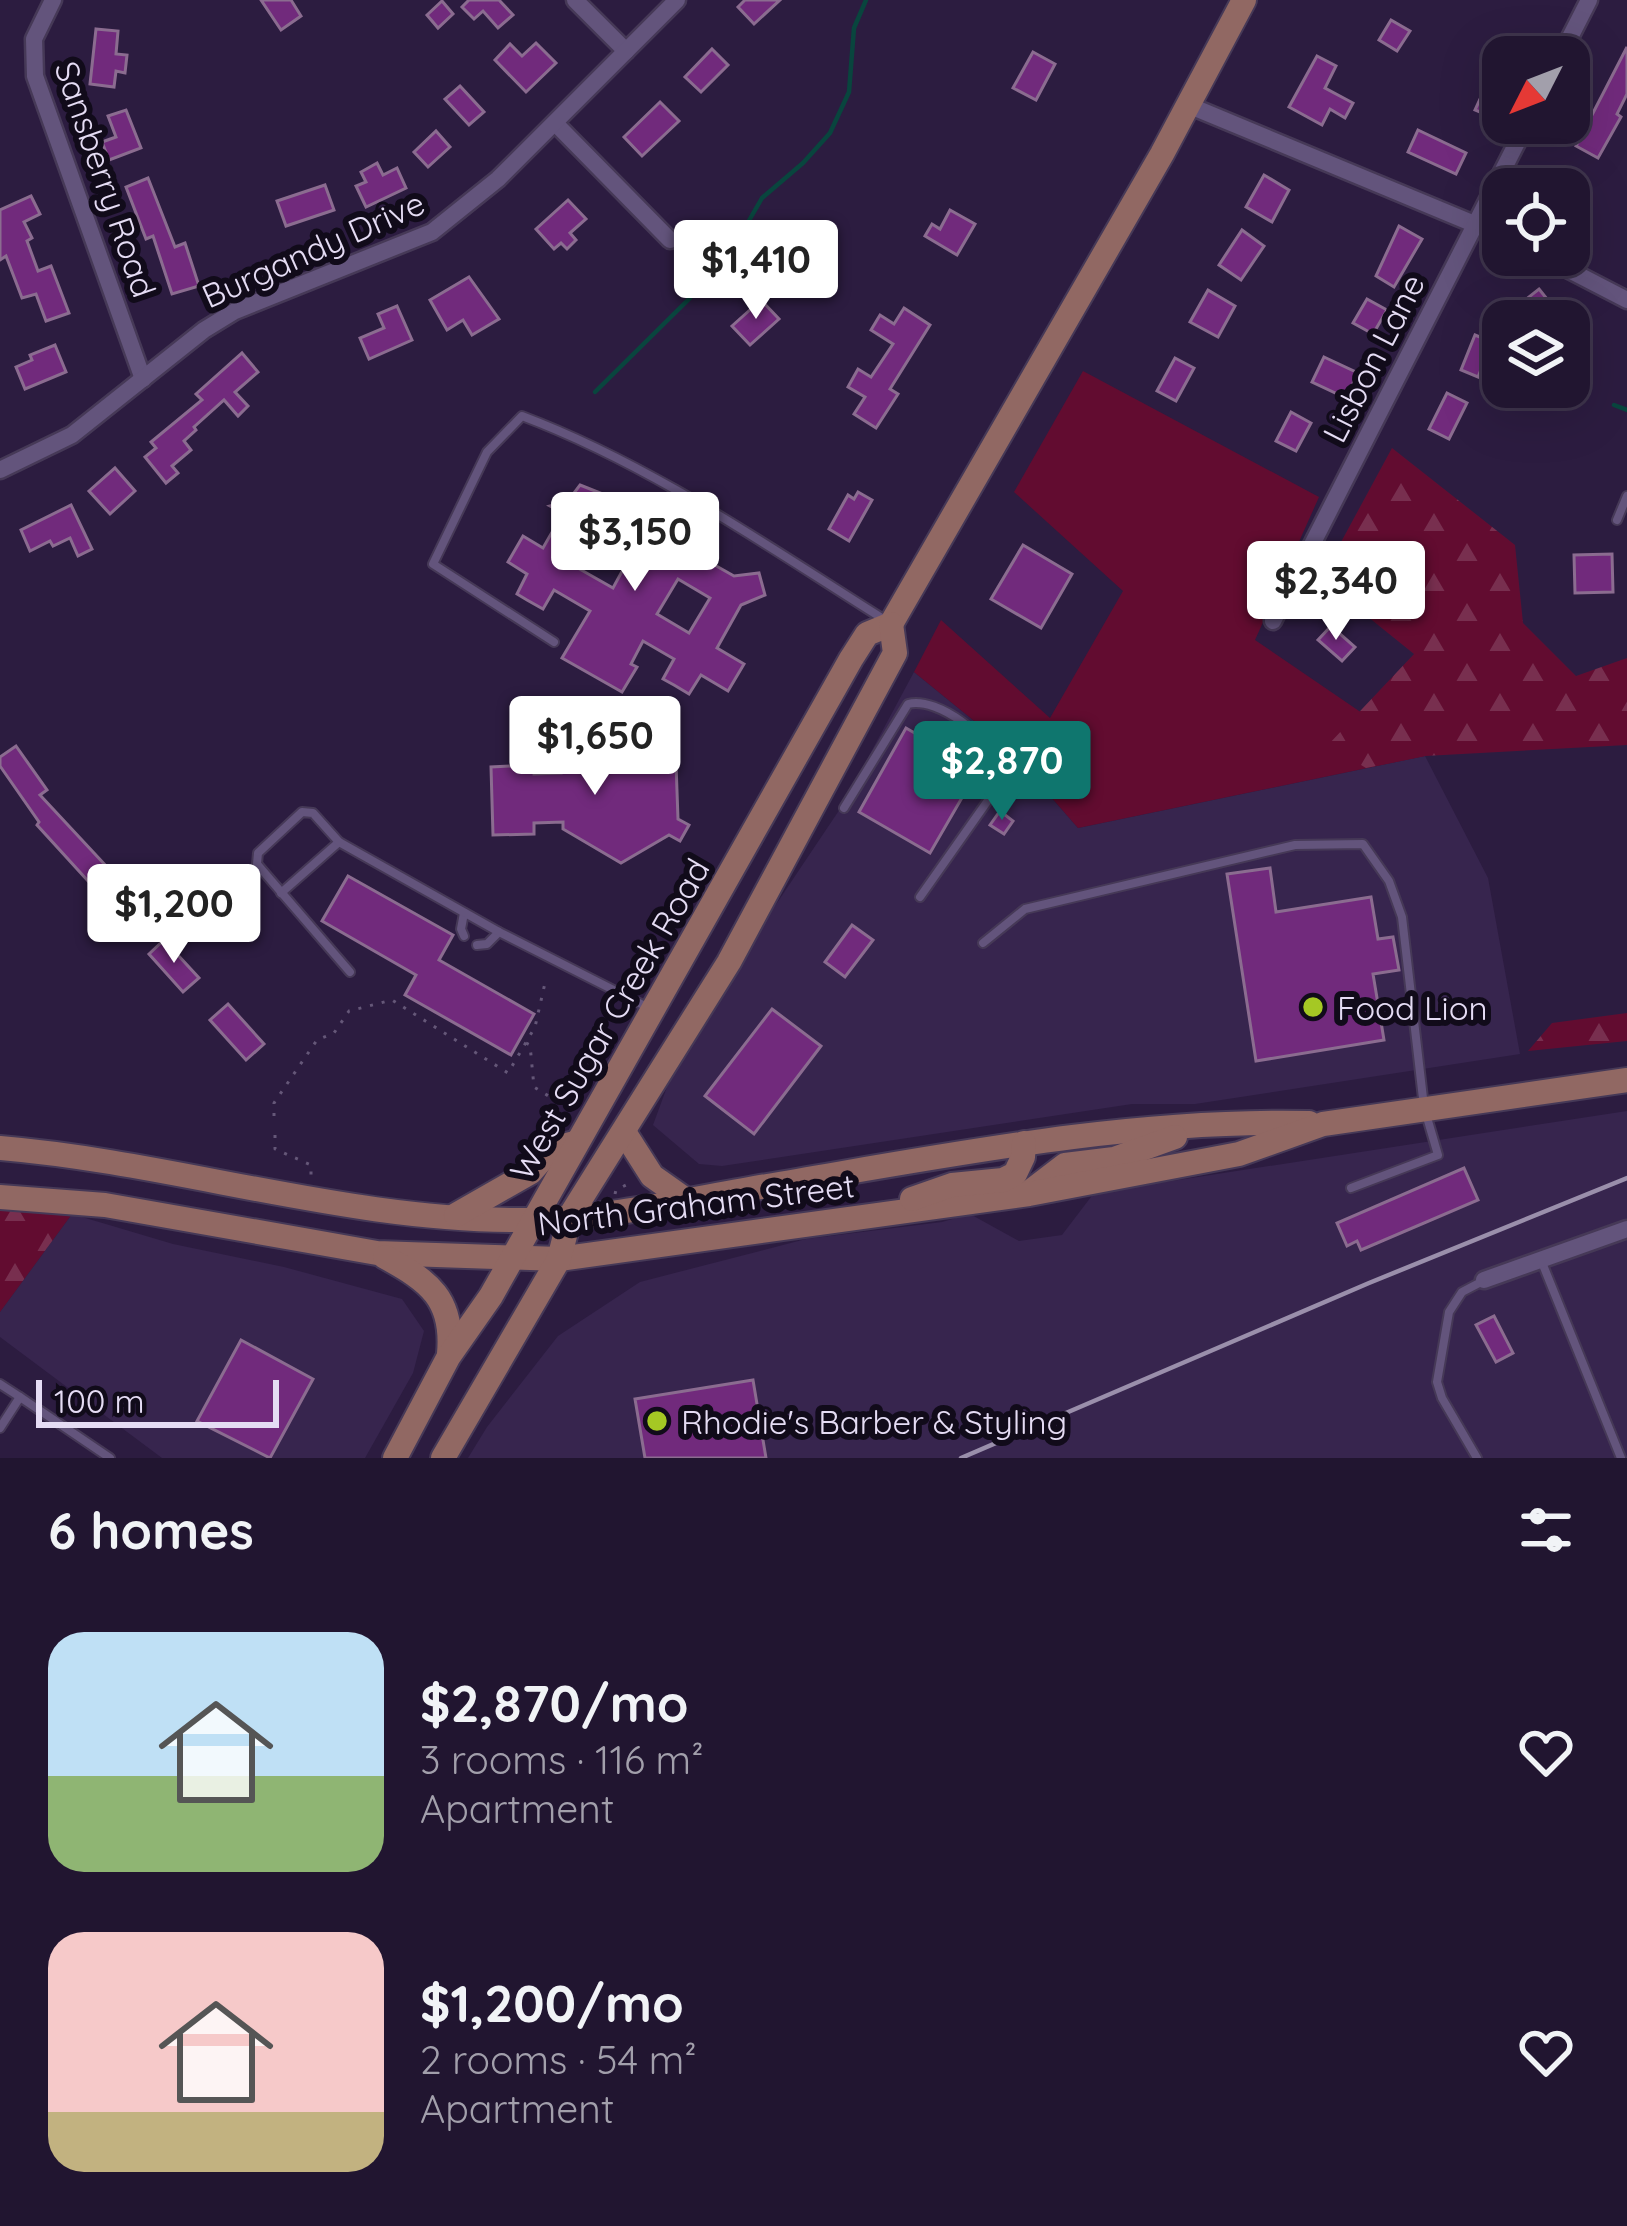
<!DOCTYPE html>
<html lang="en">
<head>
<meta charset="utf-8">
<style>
  :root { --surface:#211530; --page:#2d223c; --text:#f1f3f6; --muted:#a29fab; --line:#3e344c; --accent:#0f766e }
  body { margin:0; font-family:Quicksand,sans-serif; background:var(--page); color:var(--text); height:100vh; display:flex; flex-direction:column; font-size:45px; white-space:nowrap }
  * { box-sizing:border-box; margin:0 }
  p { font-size:39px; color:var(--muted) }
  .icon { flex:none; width:66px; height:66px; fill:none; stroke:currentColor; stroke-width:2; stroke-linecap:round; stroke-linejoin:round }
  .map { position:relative; height:1458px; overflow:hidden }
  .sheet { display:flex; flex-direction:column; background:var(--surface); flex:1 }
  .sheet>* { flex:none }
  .needle { width:78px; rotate:228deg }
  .buttons { position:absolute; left:1482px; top:36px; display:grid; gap:24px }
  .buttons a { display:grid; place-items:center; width:108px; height:108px; border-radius:24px; background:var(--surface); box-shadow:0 12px 48px #0002,0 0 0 3px var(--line); font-size:60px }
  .scale { position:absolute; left:36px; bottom:30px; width:243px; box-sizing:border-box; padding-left:12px; border:6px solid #e5dcf4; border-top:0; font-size:33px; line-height:42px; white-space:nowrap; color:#e5dcf4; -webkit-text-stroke:9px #110b1a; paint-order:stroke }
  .price { position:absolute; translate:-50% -102px; padding:0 27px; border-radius:12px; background:#fff; color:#222; font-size:39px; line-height:78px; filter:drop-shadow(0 3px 6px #0008) }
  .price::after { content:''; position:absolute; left:50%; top:72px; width:36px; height:27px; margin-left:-18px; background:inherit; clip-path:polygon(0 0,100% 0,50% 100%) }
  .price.current { background:var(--accent); color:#fff }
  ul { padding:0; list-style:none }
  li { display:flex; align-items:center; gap:36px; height:300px; padding:0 48px }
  li span { display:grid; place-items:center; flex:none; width:336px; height:240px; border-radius:36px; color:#555 }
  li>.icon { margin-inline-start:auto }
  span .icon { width:144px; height:144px; fill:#fffc; stroke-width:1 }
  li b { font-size:51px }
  h2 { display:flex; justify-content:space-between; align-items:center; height:144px; padding:0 48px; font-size:51px }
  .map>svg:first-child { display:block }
  .built { fill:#37254e }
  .grass { fill:#620c30 }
  .forest { fill:url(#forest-firs) }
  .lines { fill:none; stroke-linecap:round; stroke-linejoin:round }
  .stream { stroke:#09453e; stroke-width:4.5 }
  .building { fill:#712a7c; stroke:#8b6c90; stroke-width:3; fill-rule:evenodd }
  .service-casing { stroke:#463957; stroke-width:12 }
  .minor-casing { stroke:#463957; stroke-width:21 }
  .secondary-casing { stroke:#463957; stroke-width:28 }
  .path { stroke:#655778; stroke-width:3; stroke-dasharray:3 9; stroke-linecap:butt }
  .service { stroke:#63547c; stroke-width:8 }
  .minor { stroke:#63547c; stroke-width:16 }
  .secondary { stroke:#916863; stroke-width:24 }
  .rail { stroke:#9a8fab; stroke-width:4.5 }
  .poi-dot { fill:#a5c824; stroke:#110b1a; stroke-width:4.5 }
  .labels { text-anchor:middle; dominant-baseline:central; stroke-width:12; stroke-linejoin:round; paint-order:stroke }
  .street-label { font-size:33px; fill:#e5dcf4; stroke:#110b1a }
  .poi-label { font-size:33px; fill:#e5dcf4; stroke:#110b1a; text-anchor:start }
</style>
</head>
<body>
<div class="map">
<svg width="1627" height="1458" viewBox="0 0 1627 1458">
  <defs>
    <pattern id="forest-firs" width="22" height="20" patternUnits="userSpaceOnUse" patternTransform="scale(3)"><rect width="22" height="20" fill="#620c30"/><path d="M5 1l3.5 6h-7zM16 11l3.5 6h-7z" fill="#782f4f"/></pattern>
  </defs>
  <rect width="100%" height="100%" fill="#2c1c40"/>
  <!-- built -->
  <g class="built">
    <path d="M914 672 1011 751 1078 828 1425 756 1488 878 1520 1054 1195 1104H1132L722 1166 699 1164 653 1125 667 1087 750 943 842 806Z"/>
    <path d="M1627 1111V1458H468L487 1427 558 1336 640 1282 806 1239 942 1222 970 1214 1019 1241 1062 1235 1094 1193Z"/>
    <path d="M72 1214 173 1244 284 1267 402 1299 424 1331 413 1373 365 1458H162L0 1337V1312Z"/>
  </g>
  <!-- grass -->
  <path class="grass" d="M1083 371 1319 497 1255 640 1425 756 1078 828 1011 751 914 672 941 620 1050 718 1123 591 1014 492Z"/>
  <!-- forest -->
  <g class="forest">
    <path d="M1392 448 1515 545 1523 623 1576 676 1627 658V745L1425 756 1366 768 1328 745 1414 654 1321 579Z"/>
    <path d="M1627 1013V1041L1528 1051 1552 1023Z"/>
    <path d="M0 1209 72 1214 0 1312Z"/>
  </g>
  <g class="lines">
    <!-- stream -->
    <g class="stream">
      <path d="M701 286 743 231 762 198 803 163 830 133 849 92 854 28 866 0"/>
      <path d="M595 392 690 298"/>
      <path d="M1614 405 1627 410"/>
    </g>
  </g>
  <!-- building -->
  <g class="building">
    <path d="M261 0H291L301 16 281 30Z"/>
    <path d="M469 0H499L513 15 498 28 483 11 474 19 462 7Z"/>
    <path d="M745 0H780L754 24 738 7Z"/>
    <path d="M442 1 453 14 438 28 427 15Z"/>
    <path d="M1391 20 1410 31 1397 51 1379 40Z"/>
    <path d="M96 29 118 31 116 54 127 55 125 73 116 71 114 87 90 84Z"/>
    <path d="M536 43 556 63 526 92 495 60 510 44 522 56Z"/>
    <path d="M1627 47V94L1617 114 1621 117 1598 158 1576 146Z"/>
    <path d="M712 49 728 65 701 92 685 77Z"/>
    <path d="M1503 49V105L1497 119 1475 110Z"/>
    <path d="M1033 52 1055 64 1036 100 1013 88Z"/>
    <path d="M1317 56 1336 66 1325 88 1353 103 1345 118 1330 109 1322 125 1289 107Z"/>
    <path d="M460 86 484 112 469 125 445 99Z"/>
    <path d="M660 102 679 121 642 156 624 137Z"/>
    <path d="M126 110 141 148 109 160 102 142 116 137 108 116Z"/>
    <path d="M1418 130 1466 153 1456 174 1408 152Z"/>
    <path d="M436 131 450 147 428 167 414 152Z"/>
    <path d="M377 163 383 175 397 168 406 188 366 207 356 186 366 182 361 172Z"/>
    <path d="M1264 175 1289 190 1272 222 1246 207Z"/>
    <path d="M148 178 175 247 185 243 199 286 172 294 153 236 146 239 126 187Z"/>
    <path d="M325 185 334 210 286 226 277 201Z"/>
    <path d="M31 196 40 214 24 222 32 238 27 241 38 271 51 266 69 313 46 321 36 294 22 298 6 256 0 260V210Z"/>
    <path d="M568 200 586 219 570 233 576 240 567 249 561 243 554 249 536 229Z"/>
    <path d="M950 210 975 224 957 255 925 236 932 224 940 229Z"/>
    <path d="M1399 226 1422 239 1394 287 1376 276Z"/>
    <path d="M1242 230 1264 246 1241 280 1219 265Z"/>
    <path d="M469 277 499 319 472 335 463 320 447 330 430 300Z"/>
    <path d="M1539 289 1555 309 1540 321H1519L1511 311Z"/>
    <path d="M1208 290 1235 306 1218 337 1190 322Z"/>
    <path d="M1367 299 1387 310 1373 334 1353 323Z"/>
    <path d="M761 300 779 319 750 345 732 326Z"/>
    <path d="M397 306 412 340 369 359 360 338 384 328 378 314Z"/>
    <path d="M904 308 930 325 890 389 898 394 876 428 854 414 865 397 848 387 858 369 871 377 893 344 871 330 880 315 894 324Z"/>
    <path d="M1475 335 1492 342 1478 377 1461 370Z"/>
    <path d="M55 345 66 372 25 389 16 367 32 360 30 355Z"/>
    <path d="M242 353 258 372 235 392 248 406 238 416 224 400 194 427 196 430 184 441 191 450 172 466 178 473 166 483 145 457 156 448 151 442 202 400 196 394Z"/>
    <path d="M1324 357 1358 373 1346 398 1312 382Z"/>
    <path d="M1175 358 1194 368 1176 401 1157 391Z"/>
    <path d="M1447 393 1467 403 1449 439 1429 429Z"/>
    <path d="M1291 412 1311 423 1296 451 1276 441Z"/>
    <path d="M115 468 135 491 110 514 89 491Z"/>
    <path d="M580 485 608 496 605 502 661 534 665 526 679 530 693 542 688 550 734 576 759 573 765 595 741 605 717 648 744 664 728 691 701 675 689 694 674 685 663 679 674 659 643 641 631 664 637 667 622 692 562 658 590 611 554 590 543 609 527 600 517 594 527 574 508 562 523 536 543 548 563 513 550 506 568 501ZM589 529 632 553 613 588 569 563ZM678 579 710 598 689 633 657 614Z"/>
    <path d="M858 492 872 500 849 541 829 529 848 495 854 499Z"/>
    <path d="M71 505 92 549 78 556 70 538 53 546 50 541 30 551 21 530Z"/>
    <path d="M1023 545 1072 574 1041 628 991 599Z"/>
    <path d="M1612 554 1613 592 1575 593 1574 555Z"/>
    <path d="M1331 626 1355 647 1342 661 1318 640Z"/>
    <path d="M906 728 978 770 930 853 859 812Z"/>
    <path d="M620 729 676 763 678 819 689 825 680 841 669 835 621 863 563 829V822L534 823V834L493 835 491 767 533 765 534 774 561 773 560 766Z"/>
    <path d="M16 746 47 790 40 795 147 910 129 926 37 825 39 822 0 766V757Z"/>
    <path d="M1000 811 1013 821 1004 834 990 825Z"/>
    <path d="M1270 868 1276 912 1371 897 1378 939 1393 937 1399 970 1373 974 1384 1040 1256 1061 1227 874Z"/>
    <path d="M348 876 453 935 439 960 534 1014 511 1055 405 995 416 975 322 921Z"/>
    <path d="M852 925 873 940 845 977 825 962Z"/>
    <path d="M164 940 199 978 183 992 149 954Z"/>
    <path d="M228 1004 264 1044 246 1060 210 1020Z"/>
    <path d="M772 1009 821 1046 754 1134 705 1096Z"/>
    <path d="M1464 1168 1478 1200 1361 1250 1357 1241 1347 1246 1337 1223Z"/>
    <path d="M1494 1316 1513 1353 1496 1362 1476 1325Z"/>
    <path d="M241 1340 313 1379 270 1458 197 1421Z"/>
    <path d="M753 1380 766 1458H645L635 1399Z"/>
  </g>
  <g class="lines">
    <defs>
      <g id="service">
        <path d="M1617 520 1627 496"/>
        <path d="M554 642 433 564 487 452 522 416C652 465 767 546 885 620"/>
        <path d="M844 808 908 704C938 696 993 739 999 769 1000 774 998 783 996 789L920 897"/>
        <path d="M281 893 339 842"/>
        <path d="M464 936 461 929 464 913"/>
        <path d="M983 943 1025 909 1295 845 1363 844 1389 881 1402 917 1424 1107 1438 1155 1351 1188"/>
        <path d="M477 945 487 944 499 932"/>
        <path d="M350 972 257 864 258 853 302 812 313 813 339 842 499 932 649 1008"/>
        <path d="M1541 1260 1621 1458"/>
        <path d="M0 1384 20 1397"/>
        <path d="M0 1428 20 1397 110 1458"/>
        <path d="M1477 1458 1442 1398 1437 1382 1449 1312 1462 1292 1483 1281"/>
      </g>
      <g id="minor">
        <path d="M53 0 34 39 35 76 143 379"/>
        <path d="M575 0 626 51"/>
        <path d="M1560 57 1589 0"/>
        <path d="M1188 105 1503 236"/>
        <path d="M555 123 670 240"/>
        <path d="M1540 255 1627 300"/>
        <path d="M0 470 72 435 204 330 235 311 432 232 498 179 677 0"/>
        <path d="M1273 621 1527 123"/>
        <path d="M1484 1280 1627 1229"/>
      </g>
      <g id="secondary">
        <path d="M624 1132 652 1176 686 1200"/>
        <path d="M0 1148C179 1163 351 1223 532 1220 610 1218 690 1199 767 1186 945 1156 1127 1119 1309 1123"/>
        <path d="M1031 1191 1065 1165 1114 1159 1175 1137"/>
        <path d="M0 1197 105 1205 377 1253 559 1259 1029 1194 1239 1154 1323 1124 1627 1080"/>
        <path d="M912 1199 952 1185 1003 1180 1015 1174 1023 1157 1024 1143"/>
        <path d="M456 1215 531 1172 551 1149 574 1143"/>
        <path d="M385 1257C429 1281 454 1299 449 1354"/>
        <path d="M395 1458 449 1356 491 1296 851 659 867 634 891 624 1162 154 1244 0"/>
        <path d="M443 1458 559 1259 570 1216 729 962 895 653 891 624"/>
      </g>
    </defs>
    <!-- service casing -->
    <use href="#service" class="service-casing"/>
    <!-- minor casing -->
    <use href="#minor" class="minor-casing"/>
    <!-- secondary casing -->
    <use href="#secondary" class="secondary-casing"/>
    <!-- path -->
    <g class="path">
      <path d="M526 1043 530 1045 534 1087 563 1105"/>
      <path d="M274 1116V1103L317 1040 334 1033 349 1011 392 1000 508 1073 535 1027 545 983"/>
      <path d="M275 1135V1149L311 1165V1176"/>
      <path d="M615 1194 616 1190 630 1183"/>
    </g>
    <!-- service -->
    <use href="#service" class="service"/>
    <!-- minor -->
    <use href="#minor" class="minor"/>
    <!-- secondary -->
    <use href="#secondary" class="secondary"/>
    <!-- rail -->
    <path class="rail" d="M961 1458 1369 1283 1627 1178"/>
  </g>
  <!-- markers -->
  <g class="poi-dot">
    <circle cx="1313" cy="1007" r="12"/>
    <circle cx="657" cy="1421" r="12"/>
  </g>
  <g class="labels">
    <!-- street labels -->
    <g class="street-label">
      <text transform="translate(106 179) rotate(71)">Sansberry Road</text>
      <text transform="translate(313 249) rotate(-24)">Burgandy Drive</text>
      <text transform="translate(1373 358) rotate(-63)">Lisbon Lane</text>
      <text transform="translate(609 1019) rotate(-60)">West Sugar Creek Road</text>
      <text transform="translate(696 1204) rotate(-7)">North Graham Street</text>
    </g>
    <!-- poi labels -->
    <g class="poi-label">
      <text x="1337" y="1007">Food Lion</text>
      <text x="681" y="1421">Rhodie's Barber &amp; Styling</text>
    </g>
  </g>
</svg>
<div class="buttons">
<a><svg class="needle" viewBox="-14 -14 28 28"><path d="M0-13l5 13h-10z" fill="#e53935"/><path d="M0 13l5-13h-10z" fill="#a29fab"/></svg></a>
<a><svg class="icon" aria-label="locate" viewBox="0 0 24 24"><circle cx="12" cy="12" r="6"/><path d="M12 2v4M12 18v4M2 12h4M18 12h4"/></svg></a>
<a><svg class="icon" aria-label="layers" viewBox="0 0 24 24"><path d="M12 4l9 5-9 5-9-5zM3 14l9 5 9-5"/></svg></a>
</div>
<div class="scale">100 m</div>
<b class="price" style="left:756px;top:322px">$1,410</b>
<b class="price" style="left:635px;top:594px">$3,150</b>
<b class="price" style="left:1336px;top:643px">$2,340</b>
<b class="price" style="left:595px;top:798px">$1,650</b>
<b class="price current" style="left:1002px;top:823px">$2,870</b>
<b class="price" style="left:174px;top:966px">$1,200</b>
</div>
<section class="sheet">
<h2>6 homes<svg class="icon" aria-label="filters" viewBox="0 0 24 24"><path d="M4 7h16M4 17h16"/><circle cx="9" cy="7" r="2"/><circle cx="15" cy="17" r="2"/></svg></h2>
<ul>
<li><span style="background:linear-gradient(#bfe0f5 60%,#8fb573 0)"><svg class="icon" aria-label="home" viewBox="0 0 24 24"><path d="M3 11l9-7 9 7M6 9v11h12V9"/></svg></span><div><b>$2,870/mo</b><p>3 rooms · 116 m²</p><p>Apartment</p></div><svg class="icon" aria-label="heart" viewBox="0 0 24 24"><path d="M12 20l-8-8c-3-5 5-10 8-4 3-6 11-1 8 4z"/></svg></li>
<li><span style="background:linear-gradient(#f6c9c9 75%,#c2b280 0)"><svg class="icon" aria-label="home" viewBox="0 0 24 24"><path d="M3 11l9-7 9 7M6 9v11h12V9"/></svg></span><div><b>$1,200/mo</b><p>2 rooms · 54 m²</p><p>Apartment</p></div><svg class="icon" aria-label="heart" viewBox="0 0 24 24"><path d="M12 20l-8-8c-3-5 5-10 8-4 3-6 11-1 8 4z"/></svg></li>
</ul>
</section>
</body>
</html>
